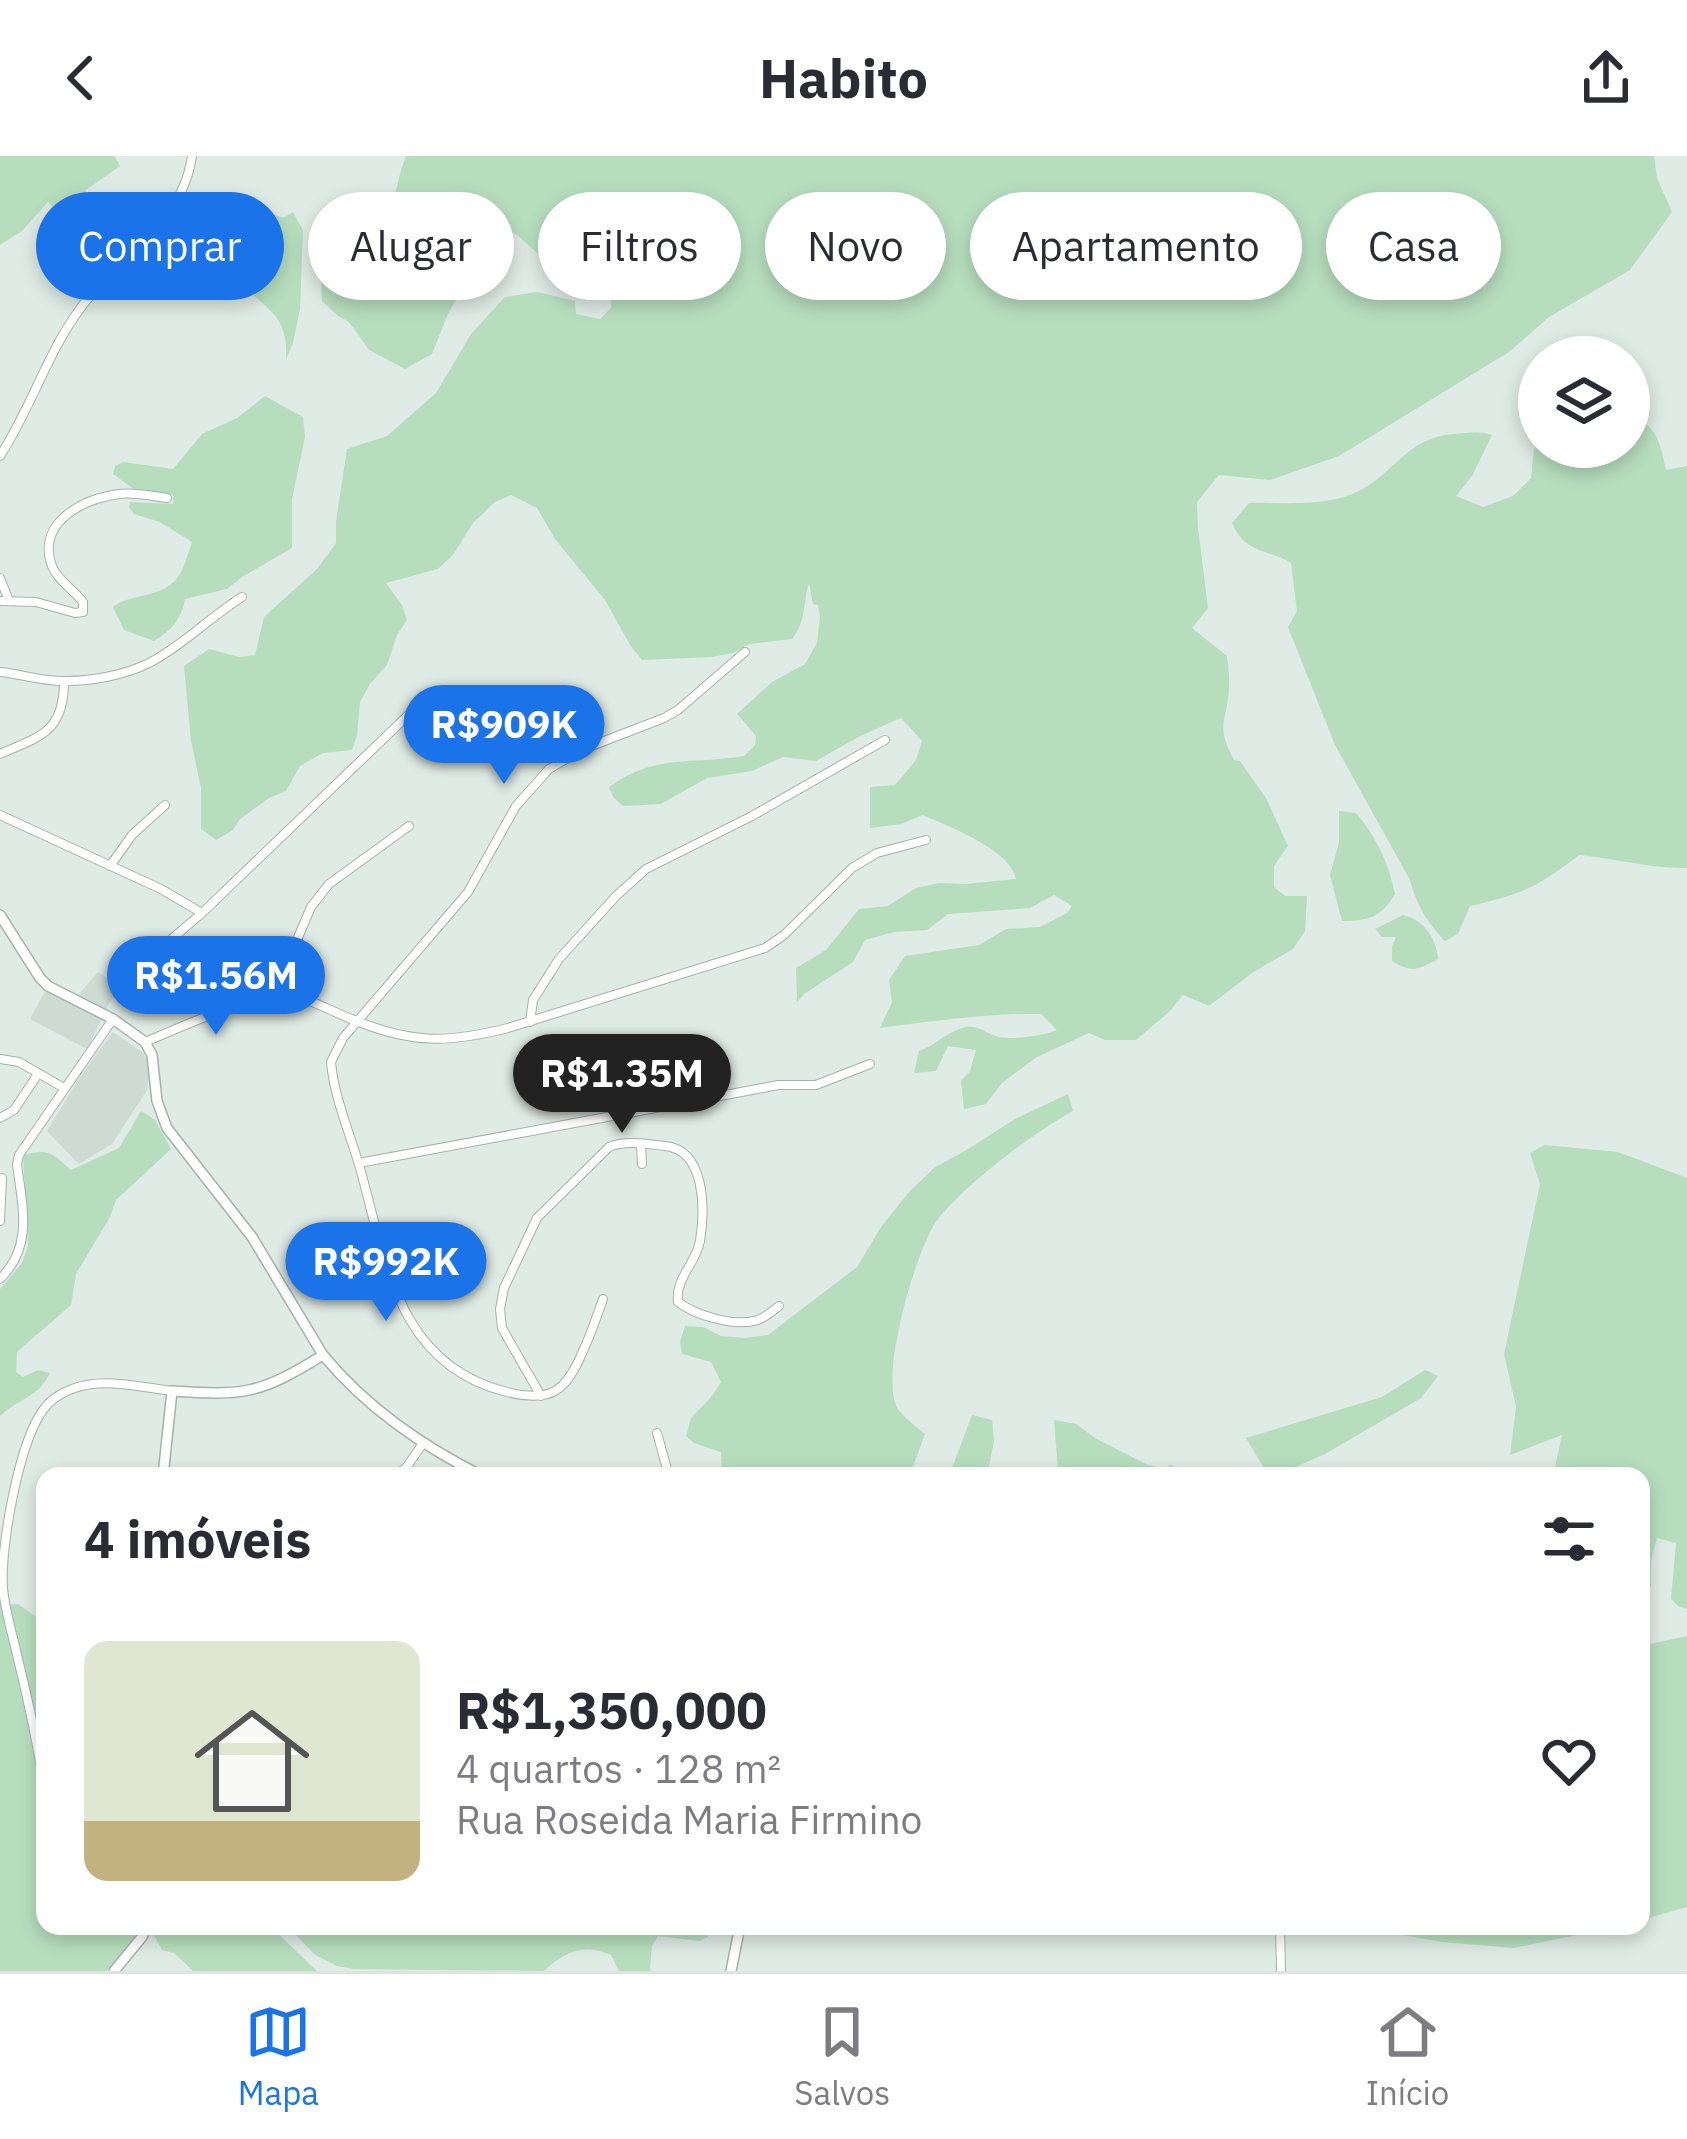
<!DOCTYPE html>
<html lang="pt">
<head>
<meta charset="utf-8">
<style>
  :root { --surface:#fff; --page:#f7f7f7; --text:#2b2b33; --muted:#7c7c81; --line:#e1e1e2; --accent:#1a73e8 }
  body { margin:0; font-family:"IBM Plex Sans",sans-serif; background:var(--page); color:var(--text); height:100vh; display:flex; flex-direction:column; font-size:45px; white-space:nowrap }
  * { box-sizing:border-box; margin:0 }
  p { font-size:39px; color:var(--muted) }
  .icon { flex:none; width:66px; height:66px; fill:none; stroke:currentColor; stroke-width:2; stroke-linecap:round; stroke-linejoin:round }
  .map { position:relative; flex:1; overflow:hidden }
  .sheet { position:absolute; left:36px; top:1311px; width:1614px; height:468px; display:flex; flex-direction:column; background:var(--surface); border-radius:24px; box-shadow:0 6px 18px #0003 }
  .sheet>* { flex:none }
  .banner { position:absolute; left:36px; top:36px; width:1617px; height:108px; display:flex; gap:24px }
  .buttons { position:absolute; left:1518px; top:180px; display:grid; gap:24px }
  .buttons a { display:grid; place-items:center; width:132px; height:132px; border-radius:50%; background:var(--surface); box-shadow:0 6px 18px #0003; font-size:60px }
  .price { position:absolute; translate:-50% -102px; padding:0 27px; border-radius:42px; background:var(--accent); color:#fff; font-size:39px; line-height:78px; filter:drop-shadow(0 3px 6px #0008) }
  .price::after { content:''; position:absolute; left:50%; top:72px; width:36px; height:27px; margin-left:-18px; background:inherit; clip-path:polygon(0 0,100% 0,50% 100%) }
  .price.active { background:#222; color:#fff }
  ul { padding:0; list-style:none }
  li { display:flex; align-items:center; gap:36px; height:300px; padding:0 48px }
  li+li { border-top:3px solid var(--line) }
  li span { display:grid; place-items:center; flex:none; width:336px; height:240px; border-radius:24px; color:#555 }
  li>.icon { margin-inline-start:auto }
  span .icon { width:144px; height:144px; fill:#fffc; stroke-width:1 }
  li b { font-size:51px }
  h2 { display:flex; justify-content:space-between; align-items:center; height:144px; padding:0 48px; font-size:51px }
  .tag { padding:0 42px; border-radius:54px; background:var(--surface); box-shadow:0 6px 18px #0003; font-size:42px; line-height:108px }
  .tag.active { background:var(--accent); color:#fff }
  header { display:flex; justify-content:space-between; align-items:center; height:156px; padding:0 48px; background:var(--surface); font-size:54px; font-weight:700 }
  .tabs { display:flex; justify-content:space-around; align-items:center; height:168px; border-top:3px solid var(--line); background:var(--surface); font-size:33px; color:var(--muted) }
  .tabs a { display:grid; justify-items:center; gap:6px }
  .tabs .active { color:var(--accent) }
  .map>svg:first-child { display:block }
  .built { fill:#cddbd3 }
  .green { fill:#b6debd }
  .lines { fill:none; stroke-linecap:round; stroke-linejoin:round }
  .minor-casing { stroke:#a2b3ac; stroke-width:10 }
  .tertiary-casing { stroke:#a2b3ac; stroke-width:12 }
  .minor { stroke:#fff; stroke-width:8 }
  .tertiary { stroke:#fff; stroke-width:9 }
</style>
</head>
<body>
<header><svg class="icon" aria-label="back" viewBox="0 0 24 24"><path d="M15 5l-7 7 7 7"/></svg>Habito<svg class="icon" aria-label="share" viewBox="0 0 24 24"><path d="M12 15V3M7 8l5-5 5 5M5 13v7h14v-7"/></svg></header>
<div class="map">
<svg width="1687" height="1815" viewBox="0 0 1687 1815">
  <rect width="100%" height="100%" fill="#dfebe5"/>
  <!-- built -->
  <g class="built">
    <path d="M98 816 118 829 87 893 30 863 48 830 74 844Z"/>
    <path d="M113 876 142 896 150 910 147 934 112 988 79 1008 47 975 80 921Z"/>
  </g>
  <!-- green -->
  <g class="green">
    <path d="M0 0H114L120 10 86 34 84 52 97 78C82 89 68 94 49 88L50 70 58 57 48 46 22 75 0 89Z"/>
    <path d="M406 0H1654L1657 22 1672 56 1630 114 1549 161 1509 196 1339 300 1270 324 1219 319 1197 346 1198 372 1208 452 1192 472 1227 500C1228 510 1230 521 1229 532 1227 566 1215 569 1234 604L1240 605 1266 642 1288 690 1274 710V731L1285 740H1307L1305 775 1293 793 1252 817 1209 850 1183 839 1170 855 1136 884H1105L1089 877 1037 901 1002 927 986 948 964 953 961 925 970 915 976 894 948 890 936 915 914 917 919 895C935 890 945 877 962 872 977 867 985 877 999 881 1015 884 1043 880 1057 874L1041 858C987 857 934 865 880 872L892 846 889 824 905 800 979 789 1006 773 1040 771 1067 757 1072 750 1054 739 1030 752 948 758 927 774 894 776 865 784 853 806 804 838 797 846 796 812 826 794 859 753 888 750 916 732 939 727 966 728 1016 723C1010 693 949 671 923 659L901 668 870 672V631L895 629 916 604 922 585 901 562 860 580 816 605 783 601 752 615 707 622 661 648 623 650 613 641 609 631C657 597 691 609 744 600L755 589 756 580 737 558 772 526 805 508 817 487 820 460 818 449 813 448 809 427C803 446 806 466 792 483L749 488 733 497 712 501 642 504 630 489 605 444 555 383 537 352 511 339 495 346 473 367 453 399 438 413 386 427 402 449 407 464 397 479 387 509 370 528 360 546 357 580 352 594 323 597 300 610 286 635 269 642 240 663 233 674 216 684 201 673V632L191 585 184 510 209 493 239 501 255 499 264 461 317 413 336 387V365L347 293 387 280 436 237 471 178 505 141 537 136 575 145 576 158 600 163 611 152V120L590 104 555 113 516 78 491 74 481 98 448 158 432 198 405 213 369 194 349 166 338 160 322 145C320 123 320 55 356 61 359 61 371 68 374 69 400 45 394 30 406 0Z"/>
    <path d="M232 53H260L283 62 293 56 303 74 300 153 293 187 286 203C288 163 273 157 246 133 238 126 241 127 234 118 219 100 200 91 194 67L206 55Z"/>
    <path d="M265 240 303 261 305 281 292 343V392L242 421 227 433 185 443C181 464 172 474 154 485L124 474 113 451C122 444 130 443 141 440 179 432 181 420 192 386L160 366 134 358 129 351 130 346 173 348V339L135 334 113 318 115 310 123 306 173 313 202 278 237 262Z"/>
    <path d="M1631 257C1658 273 1660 285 1666 314L1687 310V712C1651 713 1615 702 1579 699 1538 731 1522 738 1470 750L1458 778 1445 785C1427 766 1417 750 1410 724L1335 589 1288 471 1297 455 1291 407C1264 392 1245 397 1232 367L1249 347C1281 346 1321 351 1352 338 1394 321 1405 281 1454 278 1467 277 1479 274 1492 279L1472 320 1456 340 1483 351 1513 340 1531 322 1534 293 1539 288V291H1629V258Z"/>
    <path d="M1339 655 1356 657C1377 682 1388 706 1395 738 1381 761 1369 765 1342 765L1330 719 1339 686Z"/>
    <path d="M1403 759C1424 763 1437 784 1438 803 1418 814 1411 817 1392 805V791L1396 781H1382L1375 773Z"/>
    <path d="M1068 938 1073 955C1034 976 961 1031 936 1066 916 1094 878 1224 898 1253 904 1262 917 1271 925 1278L913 1311V1320H722L721 1296 694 1287 686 1280 691 1262 712 1240 721 1226 711 1206 682 1198 680 1186 685 1170 703 1171 721 1180 744 1182 768 1179 857 1111 881 1071 909 1036 935 1011 965 995 1015 963Z"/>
    <path d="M141 955 155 964 171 993 116 1044 110 1061 76 1118 71 1149 17 1196 16 1216 23 1221 38 1214 50 1217C39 1241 18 1243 0 1260V1133L22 1107 28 1090 23 999C49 992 52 997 71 1014L119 992Z"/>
    <path d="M1545 989 1618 996 1687 1022V1453L1678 1450 1671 1443 1676 1387 1657 1382 1651 1405V1431L1641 1435V1320H1553L1562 1279 1510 1299 1516 1251 1504 1198 1540 1028 1530 997Z"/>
    <path d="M1425 1214 1438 1220 1421 1242 1325 1298 1291 1313 1264 1312 1246 1282 1382 1241Z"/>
    <path d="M972 1259 992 1264 994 1285 987 1320H949Z"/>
    <path d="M1054 1264 1076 1268 1095 1282 1148 1309 1167 1313 1170 1308 1183 1320H1052L1058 1313Z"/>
    <path d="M0 1443 36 1596 42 1667 45 1670V1770H139L132 1790 106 1815H0Z"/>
    <path d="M18 1448 39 1463 45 1461V1625L37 1567 9 1449Z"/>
    <path d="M1687 1480V1751L1641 1764V1490Z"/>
    <path d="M155 1770H270L317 1815H193L174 1797 162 1794 153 1778Z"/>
    <path d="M287 1770H703L708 1781 699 1785 658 1780 652 1790 650 1815H619L611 1799C583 1787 565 1796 544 1815L353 1813 337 1810 315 1799Z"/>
    <path d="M1392 1770H1620L1514 1792 1442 1786 1402 1779Z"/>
  </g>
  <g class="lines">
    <defs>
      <g id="minor">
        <path d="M0 300C34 248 50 186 91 139 130 95 183 63 192 0"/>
        <path d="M0 422 9 445"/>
        <path d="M0 445 36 446 75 457 83 456V446C73 433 58 425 52 410 36 366 83 343 119 338 135 336 151 340 167 342"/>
        <path d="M0 516C22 518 44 526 66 525 92 525 125 519 149 507 182 490 210 461 242 441"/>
        <path d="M0 598C41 580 64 576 64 525"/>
        <path d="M0 659 161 733 202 757"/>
        <path d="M110 710 132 679 165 649"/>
        <path d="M118 829 202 757 426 542"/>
        <path d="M274 838 311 751 329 728 409 670"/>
        <path d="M530 866 533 844 559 803 616 740 646 713 752 660 885 584"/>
        <path d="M145 886C172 875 260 835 285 838 308 841 332 856 354 864 413 888 448 887 508 872L765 792 784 779 852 712 877 697 926 684"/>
        <path d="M0 903 19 906 64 932"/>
        <path d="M0 962 14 954 38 918"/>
        <path d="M641 989 642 1008"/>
        <path d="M359 1007 752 934 778 929H816L870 908"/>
        <path d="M0 1065 2 1022"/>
        <path d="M0 1123C34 1090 22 1050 17 1008L19 999 113 863"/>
        <path d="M603 1143C597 1160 591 1178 583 1195 566 1235 552 1247 507 1236 397 1209 386 1105 360 1012 350 978 334 941 331 906L343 882 468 736 516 650 549 613 581 594 664 562 678 554 745 496"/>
        <path d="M541 1240 502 1172 500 1153 504 1132 537 1062 609 991C625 984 647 988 665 990 706 994 705 1054 700 1085 696 1108 675 1122 678 1146 695 1159 732 1170 754 1165 764 1163 771 1156 779 1150"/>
        <path d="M657 1277 669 1320"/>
        <path d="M308 1320H393L406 1312 423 1287"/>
        <path d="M45 1639C39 1593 29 1548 18 1503 13 1480 5 1456 3 1432 0 1391 19 1287 43 1254 50 1244 61 1237 72 1233 103 1221 141 1231 172 1235"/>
        <path d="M1280 1770 1281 1815"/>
      </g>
      <g id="tertiary">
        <path d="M0 759 40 822 48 830 113 863 145 886 152 899 157 945 167 972 252 1081 323 1199C367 1252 421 1289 482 1320"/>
        <path d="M163 1320 172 1235C245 1240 260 1238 323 1199"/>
        <path d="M114 1815 142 1781 147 1770"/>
        <path d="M731 1815 740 1770"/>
      </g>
    </defs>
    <!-- minor casing -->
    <use href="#minor" class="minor-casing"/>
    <!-- tertiary casing -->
    <use href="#tertiary" class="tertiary-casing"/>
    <!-- minor -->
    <use href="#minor" class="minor"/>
    <!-- tertiary -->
    <use href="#tertiary" class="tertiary"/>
  </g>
</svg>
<div class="buttons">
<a><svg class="icon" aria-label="layers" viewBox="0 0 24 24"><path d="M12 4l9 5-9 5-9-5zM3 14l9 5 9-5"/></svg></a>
</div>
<b class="price" style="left:504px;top:631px">R$909K</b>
<b class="price" style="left:216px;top:882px">R$1.56M</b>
<b class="price active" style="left:622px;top:980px">R$1.35M</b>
<b class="price" style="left:386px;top:1168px">R$992K</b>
<div class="banner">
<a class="tag active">Comprar</a>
<a class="tag">Alugar</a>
<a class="tag">Filtros</a>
<a class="tag">Novo</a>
<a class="tag">Apartamento</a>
<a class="tag">Casa</a>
</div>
<section class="sheet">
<h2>4 imóveis<svg class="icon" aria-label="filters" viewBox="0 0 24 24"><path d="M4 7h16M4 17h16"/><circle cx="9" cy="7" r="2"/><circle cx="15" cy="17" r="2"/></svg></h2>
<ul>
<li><span style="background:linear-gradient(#dfe7d0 75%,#c2b280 0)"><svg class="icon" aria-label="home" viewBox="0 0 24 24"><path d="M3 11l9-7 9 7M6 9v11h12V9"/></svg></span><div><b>R$1,350,000</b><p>4 quartos · 128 m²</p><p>Rua Roseida Maria Firmino</p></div><svg class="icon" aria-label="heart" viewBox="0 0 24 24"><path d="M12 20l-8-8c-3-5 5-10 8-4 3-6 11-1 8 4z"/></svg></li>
</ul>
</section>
</div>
<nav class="tabs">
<a class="active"><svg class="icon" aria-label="map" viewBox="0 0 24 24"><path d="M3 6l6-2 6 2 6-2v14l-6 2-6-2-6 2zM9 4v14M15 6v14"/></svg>Mapa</a>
<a><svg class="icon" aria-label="saved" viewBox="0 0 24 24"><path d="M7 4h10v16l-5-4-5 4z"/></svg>Salvos</a>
<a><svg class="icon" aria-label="home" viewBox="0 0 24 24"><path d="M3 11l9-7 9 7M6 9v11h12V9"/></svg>Início</a>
</nav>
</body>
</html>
